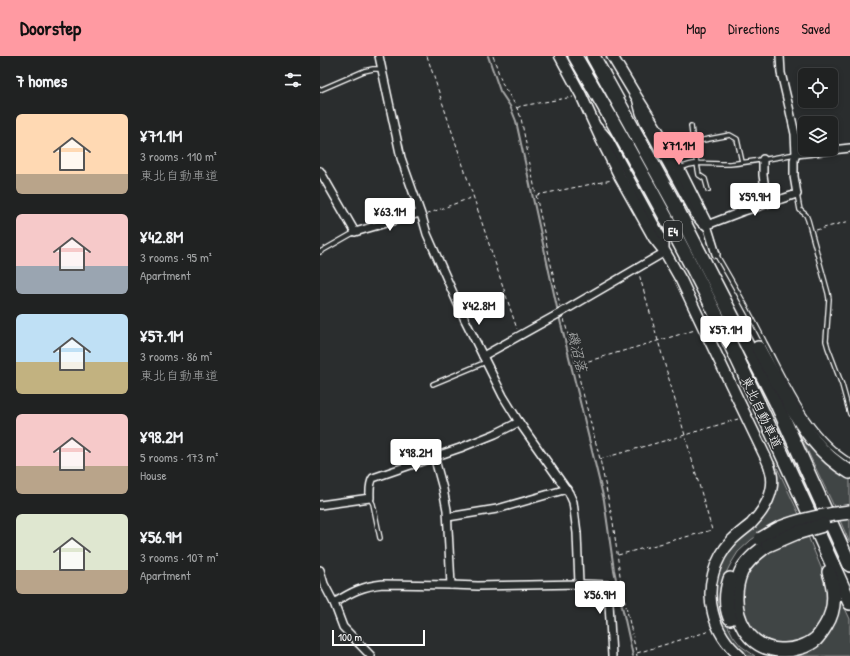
<!DOCTYPE html>
<html lang="en">
<head>
<meta charset="utf-8">
<style>
  :root { --surface:#202222; --page:#2d2f2f; --text:#f1f3f6; --muted:#a2a4a5; --line:#3d3f40; --accent:#ff9aa2 }
  body { margin:0; font-family:"Patrick Hand","Klee One",sans-serif; background:var(--page); color:var(--text); height:100vh; display:flex; flex-direction:column; font-size:15px; white-space:nowrap }
  * { box-sizing:border-box; margin:0 }
  p { font-size:13px; color:var(--muted) }
  .icon { flex:none; width:22px; height:22px; fill:none; stroke:currentColor; stroke-width:2; stroke-linecap:round; stroke-linejoin:round }
  .map { position:relative; flex:1; overflow:hidden }
  .drawer { display:flex; flex-direction:column; background:var(--surface); width:320px }
  .drawer>* { flex:none }
  .fabs { position:absolute; left:478px; top:12px; display:grid; gap:8px }
  .fabs a { display:grid; place-items:center; width:40px; height:40px; border-radius:6px; background:var(--surface); box-shadow:0 2px 6px #0003,0 0 0 1px var(--line); font-size:20px }
  .scale { position:absolute; left:12px; bottom:10px; width:93px; box-sizing:border-box; padding-left:4px; border:2px solid #fff; border-top:0; font-size:11px; line-height:14px; white-space:nowrap; color:#fff; -webkit-text-stroke:3px #2a2d2e; paint-order:stroke }
  .price { position:absolute; translate:-50% -34px; padding:0 9px; border-radius:4px; background:#fff; color:#222; font-size:13px; line-height:26px; filter:drop-shadow(0 1px 2px #0008) }
  .price::after { content:''; position:absolute; left:50%; top:24px; width:12px; height:9px; margin-left:-6px; background:inherit; clip-path:polygon(0 0,100% 0,50% 100%) }
  .price.on { background:var(--accent); color:#111 }
  ul { padding:0; list-style:none }
  li { display:flex; align-items:center; gap:12px; height:100px; padding:0 16px }
  li span { display:grid; place-items:center; flex:none; width:112px; height:80px; border-radius:6px; color:#555 }
  li>.icon { margin-inline-start:auto }
  span .icon { width:48px; height:48px; fill:#fffc; stroke-width:1 }
  li b { font-size:17px }
  h2 { display:flex; justify-content:space-between; align-items:center; height:48px; padding:0 16px; font-size:17px }
  header { display:flex; align-items:center; gap:24px; box-sizing:border-box; height:56px; padding:0 20px; background:var(--accent); color:#111 }
  header strong { font-size:19px }
  nav { display:flex; gap:22px; margin-inline-start:auto; font-size:14px }
  main { display:flex; flex:1; min-height:0 }
  .map>svg:first-child { display:block }
  .green { fill:#414445; stroke:#a0a2a2 }
  .lines { fill:none; stroke-linecap:round; stroke-linejoin:round }
  .stream { stroke:#a6a7a7; stroke-width:2 }
  .street-tunnel { stroke:#3f4243; stroke-width:7; stroke-dasharray:7 3.5; stroke-linecap:butt }
  .lane-casing { stroke:#fff; stroke-width:6 }
  .street-casing { stroke:#fff; stroke-width:10 }
  .secondary-casing { stroke:#fff; stroke-width:13 }
  .highway-casing { stroke:#fff; stroke-width:16 }
  .path { stroke:#fff; stroke-width:1; stroke-dasharray:4 3; stroke-linecap:butt }
  .lane { stroke:#2a2d2e; stroke-width:3.5 }
  .street { stroke:#2a2d2e; stroke-width:7 }
  .secondary { stroke:#2a2d2e; stroke-width:10 }
  .highway { stroke:#2a2d2e; stroke-width:13 }
  .highway-bridge-casing { stroke:#fff; stroke-width:16; stroke-linecap:butt }
  .highway-bridge { stroke:#2a2d2e; stroke-width:13 }
  .labels { text-anchor:middle; dominant-baseline:central; stroke-width:3; stroke-linejoin:round; paint-order:stroke }
  .shield { fill:#2a2d2e; stroke:#bfc0c0; stroke-width:1 }
  .shield-label { font-size:12px; font-weight:bold; fill:#fff }
  .street-label { font-size:13px; fill:#fff; stroke:#2a2d2e }
  .water-label { font-size:14px; font-style:italic; fill:#b4b6b6; stroke:#2a2d2e }
</style>
</head>
<body>
<header>
<strong>Doorstep</strong>
<nav><a>Map</a><a>Directions</a><a>Saved</a></nav>
</header>
<main>
<section class="drawer">
<h2>7 homes<svg class="icon" aria-label="filters" viewBox="0 0 24 24"><path d="M4 7h16M4 17h16"/><circle cx="9" cy="7" r="2"/><circle cx="15" cy="17" r="2"/></svg></h2>
<ul>
<li><span style="background:linear-gradient(#ffd9b3 75%,#b9a48a 0)"><svg class="icon" aria-label="home" viewBox="0 0 24 24"><path d="M3 11l9-7 9 7M6 9v11h12V9"/></svg></span><div><b>¥71.1M</b><p>3 rooms · 110 m²</p><p>東北自動車道</p></div></li>
<li><span style="background:linear-gradient(#f6c9c9 65%,#9aa5b1 0)"><svg class="icon" aria-label="home" viewBox="0 0 24 24"><path d="M3 11l9-7 9 7M6 9v11h12V9"/></svg></span><div><b>¥42.8M</b><p>3 rooms · 95 m²</p><p>Apartment</p></div></li>
<li><span style="background:linear-gradient(#bfe0f5 60%,#c2b280 0)"><svg class="icon" aria-label="home" viewBox="0 0 24 24"><path d="M3 11l9-7 9 7M6 9v11h12V9"/></svg></span><div><b>¥57.1M</b><p>3 rooms · 86 m²</p><p>東北自動車道</p></div></li>
<li><span style="background:linear-gradient(#f6c9c9 65%,#b9a48a 0)"><svg class="icon" aria-label="home" viewBox="0 0 24 24"><path d="M3 11l9-7 9 7M6 9v11h12V9"/></svg></span><div><b>¥98.2M</b><p>5 rooms · 173 m²</p><p>House</p></div></li>
<li><span style="background:linear-gradient(#dfe7d0 70%,#b9a48a 0)"><svg class="icon" aria-label="home" viewBox="0 0 24 24"><path d="M3 11l9-7 9 7M6 9v11h12V9"/></svg></span><div><b>¥56.9M</b><p>3 rooms · 107 m²</p><p>Apartment</p></div></li>
</ul>
</section>
<div class="map">
<svg width="530" height="600" viewBox="0 0 530 600">
  <rect width="100%" height="100%" fill="#2a2d2e"/>
  <filter id="ink" filterUnits="userSpaceOnUse"><feTurbulence type="fractalNoise" baseFrequency=".025" numOctaves="2"/><feDisplacementMap in="SourceGraphic" scale="8" xChannelSelector="R" yChannelSelector="G"/><feConvolveMatrix kernelMatrix="1 2 1 2 8 2 1 2 1" color-interpolation-filters="sRGB"/></filter>
  <g filter="url(#ink)">
    <!-- green -->
    <g class="green">
      <path d="M477 373 530 420V486L529 485 511 444Z"/>
      <path d="M454 405 478 456 505 521 508 536V548L500 571 484 586 462 591 440 583 427 568 420 540 426 520 440 502 444 475 431 484 418 496 410 509 405 519 403 527V558L408 570 413 580 421 590 435 600H427L416 592 402 571 396 548 395 537 399 515 403 506 411 493 439 465 456 427 457 417Z"/>
      <path d="M522 546 530 563V600H470L478 599 485 597 493 593 500 588 518 547Z"/>
    </g>
    <g class="lines">
      <!-- stream -->
      <g class="stream">
        <path d="M168 0 180 35 190 50 196 65 238 256"/>
        <path d="M239 260 284 444 294 514 313 600"/>
      </g>
      <!-- street-tunnel -->
      <path class="street-tunnel" d="M313 129 349 111"/>
      <defs>
        <g id="lane">
          <path d="M0 34 44 15 53 13H61"/>
          <path d="M371 70 373 86 379 119 385 123 388 134"/>
          <path d="M373 86 410 79 417 83 422 106"/>
          <path d="M361 112C377 104 393 109 410 108 432 106 453 102 475 98"/>
          <path d="M477 138 480 154 486 159 488 164 508 237 509 243 506 285 508 292 522 329 530 358"/>
          <path d="M0 196 35 176"/>
          <path d="M396 198C413 227 430 257 445 287 467 328 488 380 530 405"/>
          <path d="M113 328 166 306"/>
          <path d="M50 442 53 448 60 482"/>
        </g>
        <g id="street">
          <path d="M59 0 81 102 103 164 107 178 145 264 183 340 199 366 249 437 253 446 257 477 259 528"/>
          <path d="M317 46 320 57 324 66 377 162 382 168 387 169 421 156 477 138 474 120V104L476 98 475 78 469 51 461 17 460 0"/>
          <path d="M476 98 530 92"/>
          <path d="M443 103V119L447 147"/>
          <path d="M0 115 35 176 100 157"/>
          <path d="M387 169 396 198"/>
          <path d="M163 300 242 256 345 196V187L339 176 288 82 283 76 277 70"/>
          <path d="M114 400 123 433 127 454 131 529"/>
          <path d="M0 449 50 442C50 436 49 428 53 422L140 392 175 378 199 366"/>
          <path d="M128 461 177 453 247 433"/>
          <path d="M0 514 4 528 14 547 23 571 51 600"/>
          <path d="M14 547C31 536 43 530 63 528L131 529 158 530 259 528 288 529 292 600"/>
        </g>
        <g id="secondary">
          <path d="M240 0 261 39 281 83 300 121 334 182 345 196 361 224 388 281 446 402C448 406 450 411 451 416 456 435 444 455 431 468 425 473 418 478 412 484 394 503 386 531 393 557 397 574 407 589 420 600"/>
          <path d="M292 0 316 40 341 80 359 113 387 169"/>
        </g>
        <g id="highway">
          <path d="M255 0C301 79 346 159 387 240 437 341 483 444 530 547"/>
          <path d="M273 0 355 149 433 301 456 346 530 509"/>
          <path d="M438 292C447 309 457 326 467 343 483 372 500 399 530 416"/>
          <path d="M446 490C437 497 426 505 421 516 418 523 416 532 416 540 415 563 428 588 452 593 456 594 460 594 464 594 475 594 488 590 496 583 500 579 503 574 506 569 516 553 515 533 509 516"/>
          <path d="M410 562C405 549 406 535 410 523"/>
        </g>
      </defs>
      <!-- lane casing -->
      <use href="#lane" class="lane-casing"/>
      <!-- street casing -->
      <use href="#street" class="street-casing"/>
      <!-- secondary casing -->
      <use href="#secondary" class="secondary-casing"/>
      <!-- highway casing -->
      <use href="#highway" class="highway-casing"/>
      <!-- path -->
      <g class="path">
        <path d="M107 0 197 273"/>
        <path d="M173 0C177 10 179 21 184 31 191 42 197 50 201 62L216 139 240 250"/>
        <path d="M197 52 201 50 253 41"/>
        <path d="M217 139 292 124"/>
        <path d="M107 158 153 141"/>
        <path d="M496 174 530 165"/>
        <path d="M244 263 280 403 293 466 301 527 317 600"/>
        <path d="M255 309 375 274"/>
        <path d="M280 403 365 379 418 363"/>
        <path d="M298 499 392 474 319 218"/>
        <path d="M317 597 390 575"/>
      </g>
      <!-- lane -->
      <use href="#lane" class="lane"/>
      <!-- street -->
      <use href="#street" class="street"/>
      <!-- secondary -->
      <use href="#secondary" class="secondary"/>
      <!-- highway -->
      <use href="#highway" class="highway"/>
      <defs>
        <g id="highway-bridge">
          <path d="M441 483C448 479 454 475 460 472 479 464 510 458 530 456"/>
          <path d="M448 489 476 477 503 469"/>
        </g>
      </defs>
      <!-- highway-bridge casing -->
      <use href="#highway-bridge" class="highway-bridge-casing"/>
      <!-- highway-bridge -->
      <use href="#highway-bridge" class="highway-bridge"/>
    </g>
  </g>
  <g class="labels">
    <!-- shield labels -->
    <rect class="shield" x="344" y="165" width="18" height="20" rx="3"/>
    <g class="shield-label">
      <text x="353" y="175">E4</text>
    </g>
    <!-- street labels -->
    <g class="street-label">
      <text transform="translate(442 356) rotate(65)">東北自動車道</text>
    </g>
    <!-- water labels -->
    <g class="water-label">
      <text transform="translate(258 295) rotate(76)">磯沼落</text>
    </g>
  </g>
</svg>
<div class="fabs">
<a><svg class="icon" aria-label="locate" viewBox="0 0 24 24"><circle cx="12" cy="12" r="6"/><path d="M12 2v4M12 18v4M2 12h4M18 12h4"/></svg></a>
<a><svg class="icon" aria-label="layers" viewBox="0 0 24 24"><path d="M12 4l9 5-9 5-9-5zM3 14l9 5 9-5"/></svg></a>
</div>
<div class="scale">100 m</div>
<b class="price on" style="left:359px;top:110px">¥71.1M</b>
<b class="price" style="left:435px;top:161px">¥59.9M</b>
<b class="price" style="left:70px;top:176px">¥63.1M</b>
<b class="price" style="left:159px;top:270px">¥42.8M</b>
<b class="price" style="left:406px;top:294px">¥57.1M</b>
<b class="price" style="left:96px;top:417px">¥98.2M</b>
<b class="price" style="left:280px;top:559px">¥56.9M</b>
</div>
</main>
</body>
</html>
